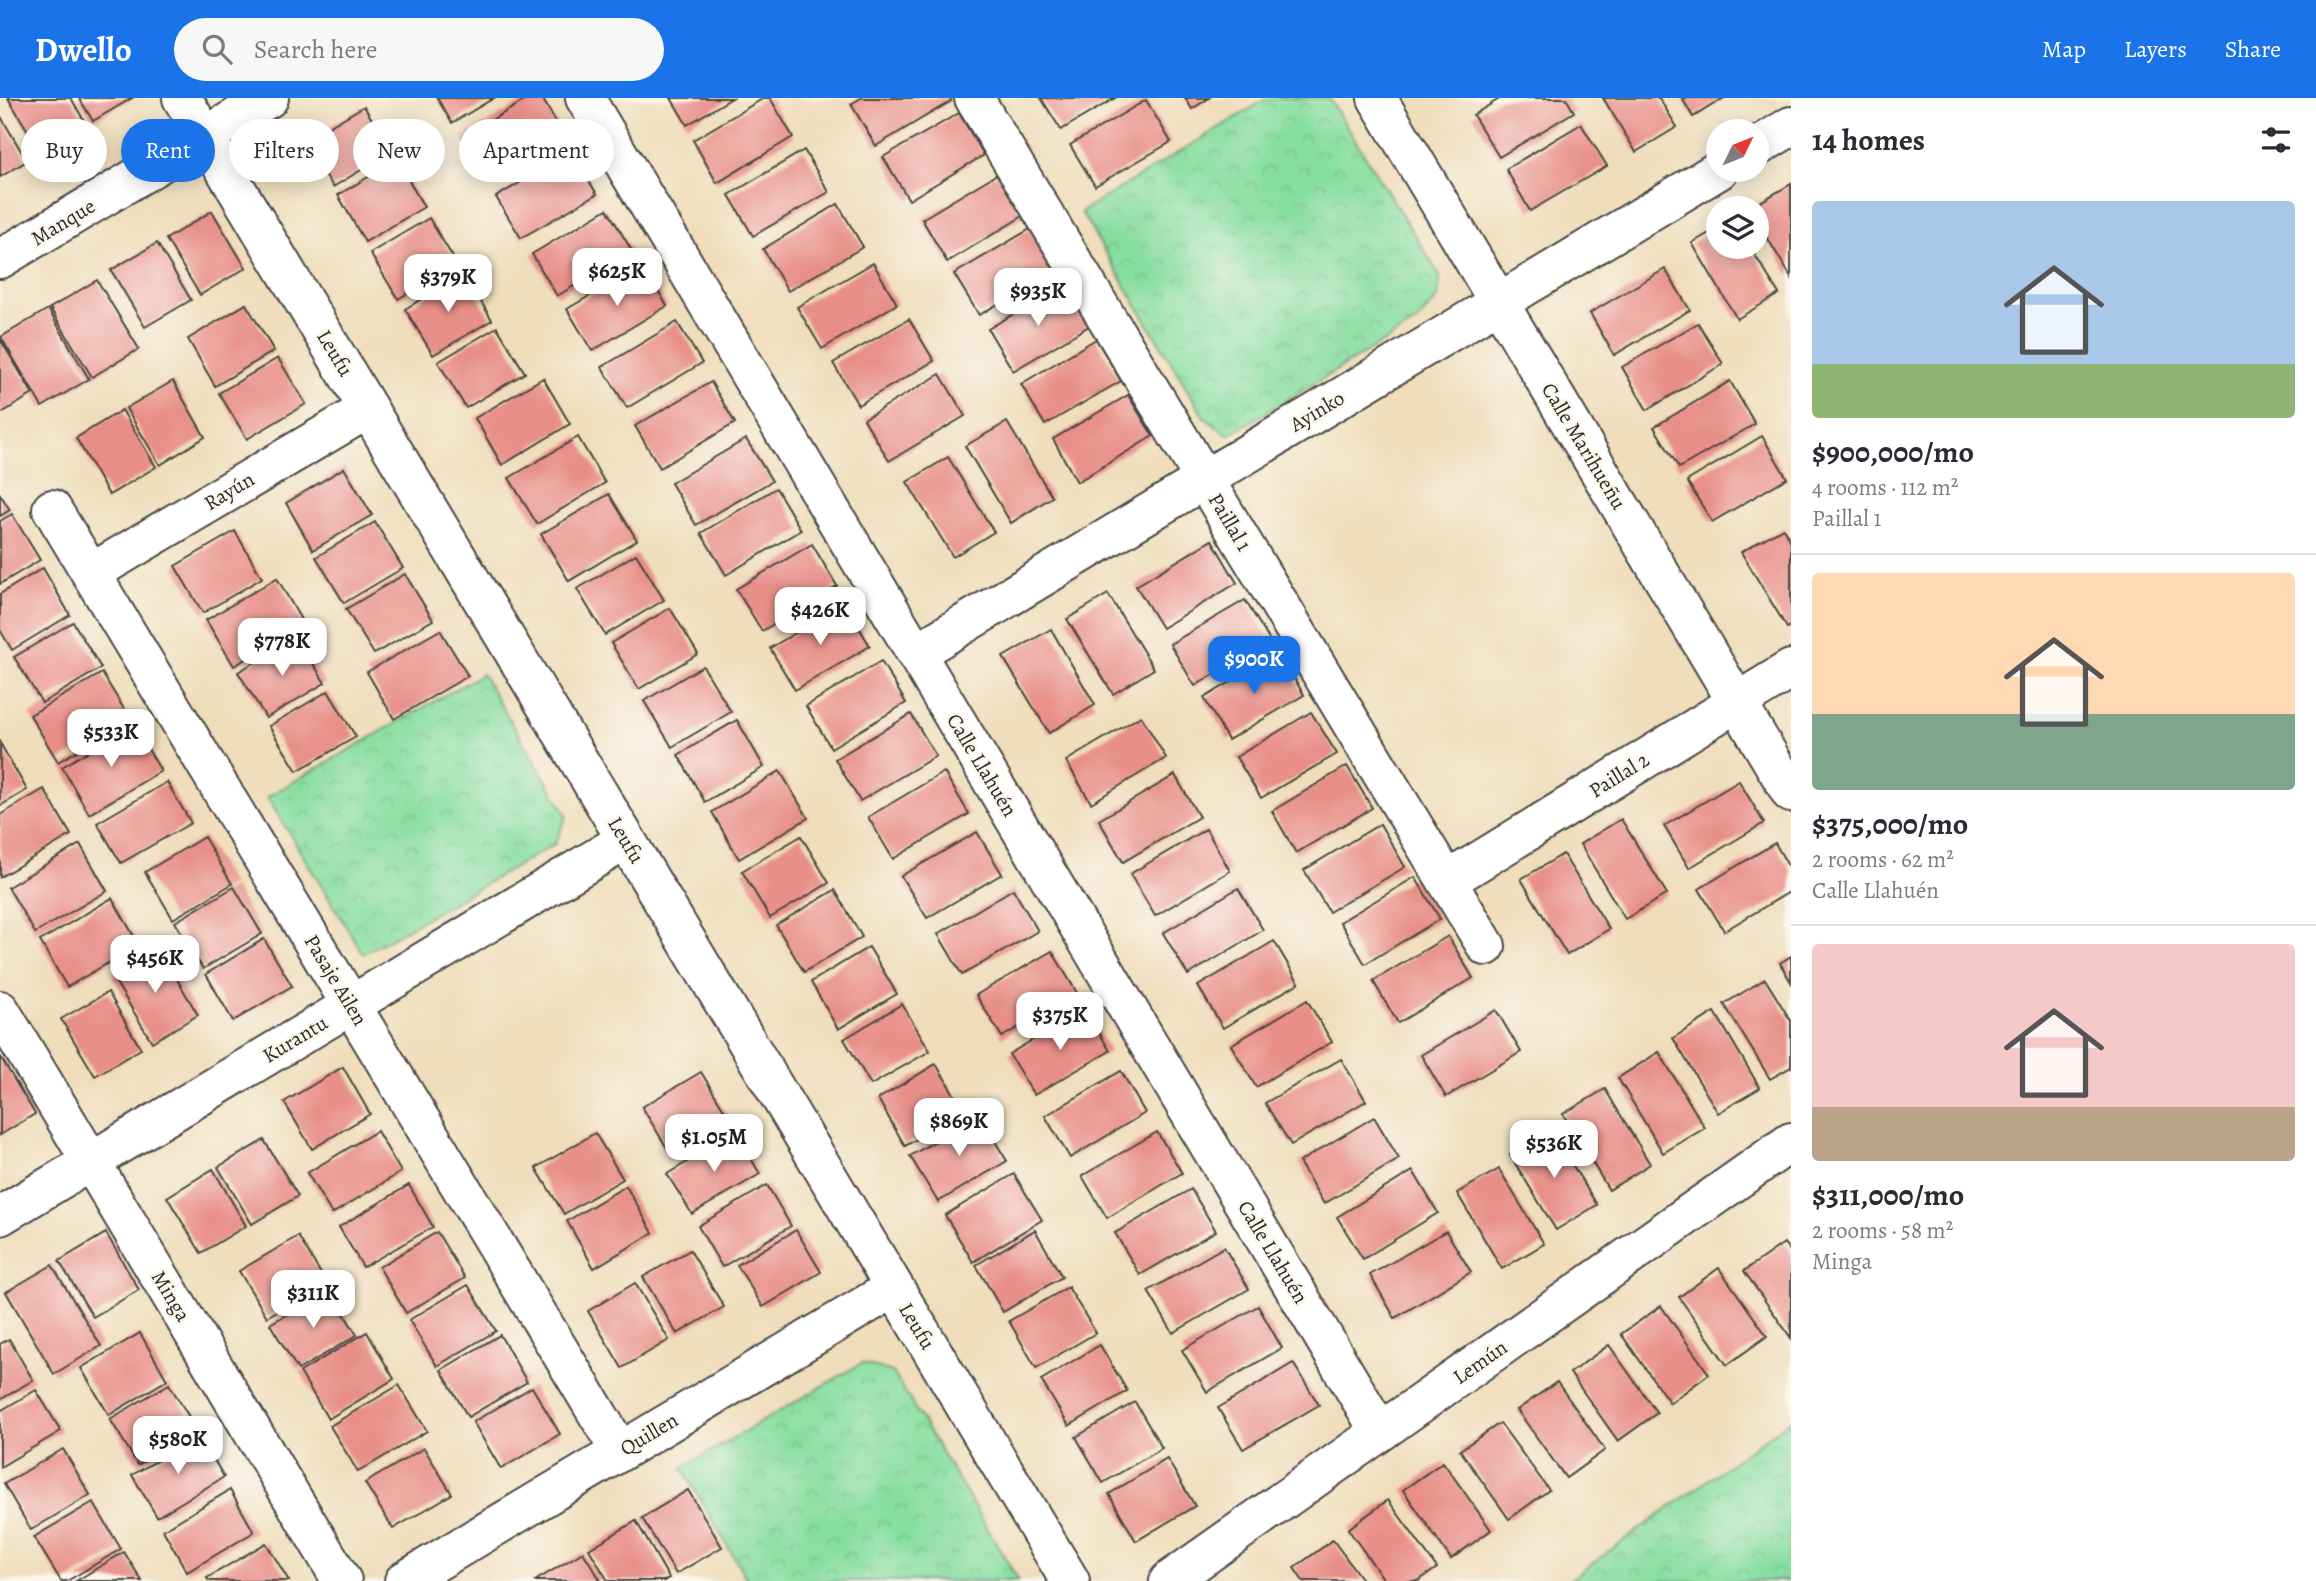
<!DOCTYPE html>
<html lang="en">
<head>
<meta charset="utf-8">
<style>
  :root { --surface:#fff; --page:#f7f7f7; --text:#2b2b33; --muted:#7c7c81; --line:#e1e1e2; --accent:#1a73e8 }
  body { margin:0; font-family:Alegreya,serif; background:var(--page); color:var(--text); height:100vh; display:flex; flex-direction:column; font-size:26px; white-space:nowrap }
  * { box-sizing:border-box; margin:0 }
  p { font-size:23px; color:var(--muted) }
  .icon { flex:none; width:38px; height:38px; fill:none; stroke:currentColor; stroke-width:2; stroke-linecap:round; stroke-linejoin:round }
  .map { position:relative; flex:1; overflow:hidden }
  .details { display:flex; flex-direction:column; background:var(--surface); width:525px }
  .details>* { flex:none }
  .top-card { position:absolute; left:21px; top:21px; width:665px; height:63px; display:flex; gap:14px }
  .needle { width:46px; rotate:47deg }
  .buttons { position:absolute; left:1706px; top:21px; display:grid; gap:14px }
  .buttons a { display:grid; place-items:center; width:63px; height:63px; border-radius:50%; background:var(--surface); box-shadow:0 4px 18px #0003; font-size:35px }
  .price { position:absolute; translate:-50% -60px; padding:0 16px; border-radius:14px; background:#fff; color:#222; font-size:23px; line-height:46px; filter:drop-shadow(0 2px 4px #0008) }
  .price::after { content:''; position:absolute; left:50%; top:42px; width:21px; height:16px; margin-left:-10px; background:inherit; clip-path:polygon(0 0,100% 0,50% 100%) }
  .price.current { background:var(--accent); color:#fff }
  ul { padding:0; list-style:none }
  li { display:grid; align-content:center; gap:14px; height:371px; padding:0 21px }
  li+li { border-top:2px solid var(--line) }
  li span { display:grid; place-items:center; height:217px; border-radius:7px; color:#555 }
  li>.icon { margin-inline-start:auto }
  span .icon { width:126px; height:126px; fill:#fffc; stroke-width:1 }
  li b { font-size:30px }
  h2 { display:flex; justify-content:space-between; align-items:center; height:84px; padding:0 21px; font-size:30px }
  .pill { padding:0 24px; border-radius:32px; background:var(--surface); box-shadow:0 4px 18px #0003; font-size:24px; line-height:63px }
  .pill.current { background:var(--accent); color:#fff }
  header { display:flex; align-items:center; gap:42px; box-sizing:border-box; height:98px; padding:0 35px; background:var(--accent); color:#fff }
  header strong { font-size:33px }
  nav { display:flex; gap:38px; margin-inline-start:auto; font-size:24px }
  .search { width:490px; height:63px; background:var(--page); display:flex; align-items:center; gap:18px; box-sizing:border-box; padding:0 24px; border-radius:38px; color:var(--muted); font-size:26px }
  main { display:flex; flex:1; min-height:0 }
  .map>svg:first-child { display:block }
  .park { fill:url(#park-crowns); stroke:#598466; stroke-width:2 }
  .building { fill:#e88f89 }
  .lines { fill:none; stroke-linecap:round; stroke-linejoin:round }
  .minor-casing { stroke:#484641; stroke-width:42 }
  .minor { stroke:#fff; stroke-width:38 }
  .labels { text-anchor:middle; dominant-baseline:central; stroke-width:5; stroke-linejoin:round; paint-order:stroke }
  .street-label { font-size:21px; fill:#2b2b2b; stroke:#fbf7ec }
</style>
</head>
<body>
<header>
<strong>Dwello</strong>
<div class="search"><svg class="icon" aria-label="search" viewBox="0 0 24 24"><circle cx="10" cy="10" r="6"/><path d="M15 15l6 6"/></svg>Search here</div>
<nav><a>Map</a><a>Layers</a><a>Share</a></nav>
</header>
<main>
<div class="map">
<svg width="1791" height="1483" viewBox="0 0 1791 1483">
  <defs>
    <pattern id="park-crowns" width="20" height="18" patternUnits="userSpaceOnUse" patternTransform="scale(1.75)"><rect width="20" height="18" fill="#87dea1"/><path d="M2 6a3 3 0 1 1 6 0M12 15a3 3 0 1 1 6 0" fill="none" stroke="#75bf8b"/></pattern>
  </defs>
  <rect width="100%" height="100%" fill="#fbf7ec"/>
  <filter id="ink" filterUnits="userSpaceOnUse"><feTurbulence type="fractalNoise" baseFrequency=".0143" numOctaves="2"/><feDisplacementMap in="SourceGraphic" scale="14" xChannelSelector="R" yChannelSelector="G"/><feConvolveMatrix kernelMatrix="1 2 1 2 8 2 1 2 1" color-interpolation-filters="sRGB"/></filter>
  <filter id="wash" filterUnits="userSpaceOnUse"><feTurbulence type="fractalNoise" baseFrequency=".00686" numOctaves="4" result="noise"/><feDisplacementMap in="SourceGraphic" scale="28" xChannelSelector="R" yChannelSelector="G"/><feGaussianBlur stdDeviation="1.57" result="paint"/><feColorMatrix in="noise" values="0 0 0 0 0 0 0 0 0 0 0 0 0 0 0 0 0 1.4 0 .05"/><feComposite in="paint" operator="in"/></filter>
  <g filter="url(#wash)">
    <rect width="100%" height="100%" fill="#efddbb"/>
    <!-- park -->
    <g class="park">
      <path d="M1268 0H1329L1440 178 1438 200 1417 224 1228 337 1204 319 1081 114Z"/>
      <path d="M482 576 567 717 555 746 363 856 267 699Z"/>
      <path d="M862 1265 893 1274 1019 1483H748L682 1370Z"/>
      <path d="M1791 1322V1483H1568Z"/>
    </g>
    <g id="blocks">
      <!-- building -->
      <g class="building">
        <path d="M8 0H71L86 26 40 53Z"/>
        <path d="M79 0H132L93 23Z"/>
        <path d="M437 0H494L452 25Z"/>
        <path d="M529 0H542L563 36 488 81 463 39Z"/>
        <path d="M671 0H732L687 27Z"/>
        <path d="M764 0H770L793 39 717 85 693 42Z"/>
        <path d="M861 0H950L951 3 876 48 851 6Z"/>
        <path d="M1041 0H1115L1061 32Z"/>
        <path d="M1185 0H1209L1192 11Z"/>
        <path d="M1501 0H1566L1574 14 1499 59 1473 17Z"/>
        <path d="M1603 0H1659L1677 29 1636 54Z"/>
        <path d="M1682 0H1724L1693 19Z"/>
        <path d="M1146 2 1171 44 1095 88 1070 47Z"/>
        <path d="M364 8 391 54 333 89 305 43Z"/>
        <path d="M959 15 984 57 909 102 883 59Z"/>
        <path d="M0 17 27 63 0 79Z"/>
        <path d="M1581 26 1607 68 1530 113 1506 71Z"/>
        <path d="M804 52 829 94 753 138 729 97Z"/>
        <path d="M571 54 597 96 521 140 496 99Z"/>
        <path d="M397 62 424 109 365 144 338 97Z"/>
        <path d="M997 76 1023 118 947 164 922 121Z"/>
        <path d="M1791 86V179L1757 123V110H1750Z"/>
        <path d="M838 106 863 149 788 193 763 151Z"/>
        <path d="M607 111 632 153 557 198 532 156Z"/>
        <path d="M212 113 246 170 200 197 166 141Z"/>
        <path d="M429 120 457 166 398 201 370 155Z"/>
        <path d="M1718 130V149H1750L1779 196 1737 221 1692 145Z"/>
        <path d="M1030 131 1055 173 979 217 954 176Z"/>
        <path d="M157 145 191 202 145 229 111 172Z"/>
        <path d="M873 165 897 206 822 251 797 209Z"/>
        <path d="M643 167 667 208 592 253 567 211Z"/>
        <path d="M1665 171 1690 212 1614 257 1590 215Z"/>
        <path d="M464 176 492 222 433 257 405 211Z"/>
        <path d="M97 182 139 251 92 279 50 210Z"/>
        <path d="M1064 186 1089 228 1013 273 988 231Z"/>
        <path d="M246 206 274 253 215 288 188 241Z"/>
        <path d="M48 211 89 281 42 309 1 239Z"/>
        <path d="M909 221 934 263 858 307 833 265Z"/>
        <path d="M677 224 702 265 627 310 602 269Z"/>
        <path d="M1698 225 1723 266 1647 312 1622 269Z"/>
        <path d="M497 229 525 275 466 310 438 264Z"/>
        <path d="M0 241 33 296 0 316Z"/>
        <path d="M1096 241 1121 283 1045 327 1021 286Z"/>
        <path d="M278 260 306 306 247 341 219 295Z"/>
        <path d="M940 276 965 318 889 363 864 321Z"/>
        <path d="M543 280 570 326 502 367 475 320Z"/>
        <path d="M173 283 205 339 160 367 126 310Z"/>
        <path d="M1730 283 1755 326 1679 370 1654 329Z"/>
        <path d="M711 284 735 325 660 370 635 328Z"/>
        <path d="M1128 297 1153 338 1077 384 1053 341Z"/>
        <path d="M122 312 156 369 109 397 76 340Z"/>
        <path d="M1007 324 1052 399 1011 425 965 348Z"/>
        <path d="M1762 338 1787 380 1712 424 1687 383Z"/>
        <path d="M578 339 605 385 537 426 509 380Z"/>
        <path d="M746 341 772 383 696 427 671 385Z"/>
        <path d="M948 359 994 434 953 459 907 384Z"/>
        <path d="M344 370 372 417 313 452 286 405Z"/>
        <path d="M776 390 801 432 726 477 701 435Z"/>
        <path d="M0 396 10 412 0 418Z"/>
        <path d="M609 396 637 442 569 483 541 436Z"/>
        <path d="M12 416 40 462 0 486V423Z"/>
        <path d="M375 424 403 470 344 505 316 459Z"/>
        <path d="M1783 430 1791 444V528L1787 530 1741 454Z"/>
        <path d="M235 433 262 480 203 515 175 468Z"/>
        <path d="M1212 442 1237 485 1162 530 1136 488Z"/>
        <path d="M812 446 837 488 762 533 736 491Z"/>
        <path d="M636 456 664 502 605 537 577 491Z"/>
        <path d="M43 470 70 517 12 552 0 532V496Z"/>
        <path d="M405 476 433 522 374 556 346 511Z"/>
        <path d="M277 480 304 527 234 568 206 522Z"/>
        <path d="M1108 496 1154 571 1113 596 1067 521Z"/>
        <path d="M1245 502 1270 543 1195 588 1170 546Z"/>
        <path d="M845 506 870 548 795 592 770 550Z"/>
        <path d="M670 510 698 556 639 591 611 545Z"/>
        <path d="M73 524 101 570 42 605 14 559Z"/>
        <path d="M1051 531 1095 607 1049 635 1003 559Z"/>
        <path d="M440 532 468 578 394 621 367 574Z"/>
        <path d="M297 539 325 585 266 620 238 574Z"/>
        <path d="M1279 555 1304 597 1228 642 1204 600Z"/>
        <path d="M881 563 906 605 831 650 806 608Z"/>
        <path d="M703 568 731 614 672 649 644 603Z"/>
        <path d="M102 575 130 621 58 664 30 617Z"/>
        <path d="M328 593 356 639 297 673 269 628Z"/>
        <path d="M1311 614 1337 656 1261 700 1236 659Z"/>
        <path d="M911 616 936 658 860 703 835 661Z"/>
        <path d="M1141 618 1166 660 1091 705 1066 663Z"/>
        <path d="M737 622 764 669 705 704 678 657Z"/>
        <path d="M133 626 161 673 89 716 62 669Z"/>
        <path d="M0 645 27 692 0 708Z"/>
        <path d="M1347 668 1372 710 1296 755 1272 713Z"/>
        <path d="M780 673 808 720 739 761 712 714Z"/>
        <path d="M944 674 969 716 893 761 868 719Z"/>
        <path d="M1175 677 1199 719 1123 764 1099 722Z"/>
        <path d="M1739 683 1764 725 1689 770 1664 728Z"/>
        <path d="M167 684 191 725 121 765 97 725Z"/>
        <path d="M44 691 71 737 0 779V717Z"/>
        <path d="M1621 721 1667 796 1625 821 1580 746Z"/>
        <path d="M1380 726 1405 769 1329 814 1304 772Z"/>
        <path d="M1206 731 1230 773 1155 818 1130 776Z"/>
        <path d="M977 734 1002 776 927 820 901 778Z"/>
        <path d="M801 738 829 785 770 820 742 773Z"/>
        <path d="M204 739 232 786 173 821 145 774Z"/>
        <path d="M1775 745 1791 773V793L1724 833 1699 791Z"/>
        <path d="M80 746 107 793 35 835 8 789Z"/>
        <path d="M1563 756 1609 831 1567 857 1521 781Z"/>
        <path d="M1415 779 1440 821 1365 866 1340 824Z"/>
        <path d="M234 789 262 836 203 871 175 824Z"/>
        <path d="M1238 790 1263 832 1188 877 1163 835Z"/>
        <path d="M1013 791 1038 833 962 877 938 836Z"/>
        <path d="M835 792 862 839 804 874 776 827Z"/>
        <path d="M112 800 139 847 67 889 40 843Z"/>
        <path d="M1448 838 1473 880 1398 925 1373 883Z"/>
        <path d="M264 841 292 888 233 923 206 876Z"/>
        <path d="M1274 843 1299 885 1223 930 1198 888Z"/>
        <path d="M869 849 897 896 838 931 811 884Z"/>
        <path d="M159 851 198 917 152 944 112 878Z"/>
        <path d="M1052 853 1077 895 1002 939 976 897Z"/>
        <path d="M1791 858V884L1780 865Z"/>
        <path d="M1765 881 1791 923V969L1770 981 1724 906Z"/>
        <path d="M108 894 141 951 95 978 61 921Z"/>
        <path d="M1307 902 1332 944 1256 989 1231 947Z"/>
        <path d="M902 906 930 953 871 987 844 941Z"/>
        <path d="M1085 911 1110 953 1034 997 1009 956Z"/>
        <path d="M1496 912 1521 954 1446 999 1421 957Z"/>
        <path d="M1715 914 1760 990 1718 1015 1673 940Z"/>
        <path d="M1659 954 1705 1030 1663 1055 1618 980Z"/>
        <path d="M0 958 35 1016 0 1037Z"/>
        <path d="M1341 961 1366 1003 1291 1047 1265 1005Z"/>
        <path d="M936 966 964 1013 905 1048 878 1001Z"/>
        <path d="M343 969 370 1016 312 1051 284 1004Z"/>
        <path d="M1121 973 1145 1015 1070 1060 1045 1018Z"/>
        <path d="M701 974 729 1020 670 1055 642 1009Z"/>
        <path d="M1605 991 1650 1066 1609 1092 1563 1016Z"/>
        <path d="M979 1017 1007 1063 938 1104 910 1058Z"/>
        <path d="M1374 1019 1399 1061 1324 1106 1299 1064Z"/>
        <path d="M1551 1032 1597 1107 1556 1132 1510 1057Z"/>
        <path d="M377 1033 401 1074 332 1116 307 1075Z"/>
        <path d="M1157 1034 1182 1075 1107 1120 1082 1078Z"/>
        <path d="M595 1035 623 1081 564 1116 536 1070Z"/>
        <path d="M736 1035 760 1076 692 1116 667 1076Z"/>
        <path d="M264 1042 298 1098 252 1126 218 1069Z"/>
        <path d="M213 1071 246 1128 201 1155 167 1099Z"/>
        <path d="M1499 1071 1544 1146 1502 1171 1457 1095Z"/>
        <path d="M1413 1073 1438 1115 1363 1161 1337 1119Z"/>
        <path d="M1014 1076 1042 1122 973 1164 945 1117Z"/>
        <path d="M409 1087 433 1129 363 1169 339 1129Z"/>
        <path d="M767 1087 791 1128 722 1169 698 1128Z"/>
        <path d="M626 1088 653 1135 594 1170 567 1123Z"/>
        <path d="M1191 1091 1216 1133 1140 1177 1115 1135Z"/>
        <path d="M796 1132 821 1174 763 1209 737 1167Z"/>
        <path d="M1035 1132 1062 1179 1003 1214 976 1167Z"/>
        <path d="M1446 1133 1471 1174 1395 1220 1370 1177Z"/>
        <path d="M437 1134 465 1180 406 1215 379 1169Z"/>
        <path d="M106 1135 139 1192 93 1219 59 1163Z"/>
        <path d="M298 1138 326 1184 267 1219 239 1173Z"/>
        <path d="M1784 1145 1791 1154V1240L1744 1173Z"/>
        <path d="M1224 1149 1249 1191 1173 1235 1148 1193Z"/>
        <path d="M690 1152 724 1209 677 1236 643 1179Z"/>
        <path d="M52 1167 101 1248 54 1276 6 1194Z"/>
        <path d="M1719 1170 1767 1238 1727 1267 1679 1199Z"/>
        <path d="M635 1185 669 1242 622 1270 588 1213Z"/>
        <path d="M468 1187 496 1233 437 1268 409 1222Z"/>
        <path d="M1068 1189 1096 1235 1036 1270 1009 1223Z"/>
        <path d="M329 1192 357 1237 298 1272 270 1226Z"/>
        <path d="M1258 1208 1282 1250 1207 1294 1182 1252Z"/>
        <path d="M1661 1208 1709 1276 1670 1305 1621 1236Z"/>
        <path d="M367 1234 394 1281 328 1321 300 1274Z"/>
        <path d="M140 1235 167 1282 109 1317 81 1270Z"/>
        <path d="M500 1237 527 1284 468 1319 441 1272Z"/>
        <path d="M9 1241 33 1282 0 1302V1246Z"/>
        <path d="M1100 1247 1127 1293 1069 1328 1041 1282Z"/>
        <path d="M1609 1247 1657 1315 1618 1343 1570 1275Z"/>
        <path d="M1293 1265 1319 1307 1243 1351 1218 1310Z"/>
        <path d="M1557 1284 1605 1352 1566 1380 1517 1312Z"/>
        <path d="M169 1286 197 1332 138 1367 110 1321Z"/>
        <path d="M399 1287 427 1333 358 1374 330 1328Z"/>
        <path d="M532 1289 560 1336 501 1371 473 1324Z"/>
        <path d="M36 1292 61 1333 0 1369V1313Z"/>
        <path d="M1135 1304 1162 1350 1103 1385 1076 1339Z"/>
        <path d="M1500 1325 1549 1392 1509 1421 1460 1352Z"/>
        <path d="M200 1338 224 1379 157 1419 132 1377Z"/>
        <path d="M424 1350 452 1396 393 1431 365 1385Z"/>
        <path d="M63 1351 90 1397 31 1432 4 1386Z"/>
        <path d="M1167 1361 1195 1408 1136 1443 1109 1396Z"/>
        <path d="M1443 1364 1491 1432 1451 1461 1403 1392Z"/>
        <path d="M230 1392 254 1434 187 1474 163 1432Z"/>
        <path d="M688 1392 722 1449 676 1476 642 1420Z"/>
        <path d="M1388 1402 1437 1470 1418 1483H1385L1348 1431Z"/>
        <path d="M93 1404 121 1451 67 1483H61L34 1439Z"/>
        <path d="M636 1423 669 1480 664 1483H608L589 1451Z"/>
        <path d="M1333 1442 1363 1483H1303L1294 1470Z"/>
        <path d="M266 1445 289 1483H209L207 1480Z"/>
        <path d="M124 1454 142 1483H76Z"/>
        <path d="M583 1454 601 1483H535Z"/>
      </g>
    </g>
  </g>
  <g filter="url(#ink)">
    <use href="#blocks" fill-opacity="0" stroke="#484641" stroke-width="2"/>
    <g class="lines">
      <defs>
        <g id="minor">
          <path d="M182 0 1070 1483"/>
          <path d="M585 0 1380 1334"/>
          <path d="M974 0 1486 848"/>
          <path d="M1377 0 1791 695"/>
          <path d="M1757 49 1791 28"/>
          <path d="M0 161 269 0"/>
          <path d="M52 411 620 1353"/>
          <path d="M91 475 368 311"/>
          <path d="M916 555 1719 72"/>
          <path d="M1447 783 1791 571"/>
          <path d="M0 912 342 1483"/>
          <path d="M0 1118 626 742"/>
          <path d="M404 1483 894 1190"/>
          <path d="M1169 1483 1791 1044"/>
        </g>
      </defs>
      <!-- minor casing -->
      <use href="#minor" class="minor-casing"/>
      <!-- minor -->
      <use href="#minor" class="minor"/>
    </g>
  </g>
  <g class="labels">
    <!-- street labels -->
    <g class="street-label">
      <text transform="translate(63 124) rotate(-31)">Manque</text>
      <text transform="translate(335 255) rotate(59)">Leufu</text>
      <text transform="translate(1317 313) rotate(-31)">Ayinko</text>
      <text transform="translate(1584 348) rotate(59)">Calle Marihueñu</text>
      <text transform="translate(229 393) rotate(-31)">Rayún</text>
      <text transform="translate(1230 424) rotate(59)">Paillal 1</text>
      <text transform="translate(982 667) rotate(59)">Calle Llahuén</text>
      <text transform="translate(1619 677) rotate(-32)">Paillal 2</text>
      <text transform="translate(626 742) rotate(59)">Leufu</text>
      <text transform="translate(336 882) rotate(59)">Pasaje Ailen</text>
      <text transform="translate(295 941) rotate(-31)">Kurantu</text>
      <text transform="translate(1273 1154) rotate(59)">Calle Llahuén</text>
      <text transform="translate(171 1198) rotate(59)">Minga</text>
      <text transform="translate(917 1228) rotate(59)">Leufu</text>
      <text transform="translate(1480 1264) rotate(-35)">Lemún</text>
      <text transform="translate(649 1336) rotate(-31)">Quillen</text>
    </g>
  </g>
</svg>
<div class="buttons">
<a><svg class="needle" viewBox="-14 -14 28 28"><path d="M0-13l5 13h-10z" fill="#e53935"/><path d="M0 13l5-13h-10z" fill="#7c7c81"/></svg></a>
<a><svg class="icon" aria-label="layers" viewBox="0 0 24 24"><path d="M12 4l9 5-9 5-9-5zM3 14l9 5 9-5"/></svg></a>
</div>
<b class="price" style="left:617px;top:210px">$625K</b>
<b class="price" style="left:448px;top:216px">$379K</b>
<b class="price" style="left:1038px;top:230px">$935K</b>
<b class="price" style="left:820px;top:549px">$426K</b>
<b class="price" style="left:282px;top:580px">$778K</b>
<b class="price current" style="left:1254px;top:598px">$900K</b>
<b class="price" style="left:111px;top:671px">$533K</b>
<b class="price" style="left:155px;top:897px">$456K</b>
<b class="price" style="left:1060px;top:954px">$375K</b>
<b class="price" style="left:959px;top:1060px">$869K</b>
<b class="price" style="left:714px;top:1076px">$1.05M</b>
<b class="price" style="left:1554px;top:1082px">$536K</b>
<b class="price" style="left:313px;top:1232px">$311K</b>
<b class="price" style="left:178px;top:1378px">$580K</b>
<div class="top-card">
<a class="pill">Buy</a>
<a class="pill current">Rent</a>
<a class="pill">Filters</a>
<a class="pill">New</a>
<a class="pill">Apartment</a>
</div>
</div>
<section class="details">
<h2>14 homes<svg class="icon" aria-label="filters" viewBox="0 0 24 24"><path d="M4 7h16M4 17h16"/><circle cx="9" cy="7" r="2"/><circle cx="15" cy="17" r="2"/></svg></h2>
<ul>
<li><span style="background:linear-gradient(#a9c7e8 75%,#8fb573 0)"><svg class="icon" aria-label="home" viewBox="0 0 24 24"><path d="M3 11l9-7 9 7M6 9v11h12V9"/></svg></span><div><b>$900,000/mo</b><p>4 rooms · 112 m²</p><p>Paillal 1</p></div></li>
<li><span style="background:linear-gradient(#ffd9b3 65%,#7fa58c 0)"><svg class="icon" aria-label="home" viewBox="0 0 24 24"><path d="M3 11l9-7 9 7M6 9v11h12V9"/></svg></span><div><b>$375,000/mo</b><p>2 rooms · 62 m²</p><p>Calle Llahuén</p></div></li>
<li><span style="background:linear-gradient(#f6c9c9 75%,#b9a48a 0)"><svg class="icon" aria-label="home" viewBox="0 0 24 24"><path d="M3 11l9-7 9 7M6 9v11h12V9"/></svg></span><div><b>$311,000/mo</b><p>2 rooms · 58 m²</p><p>Minga</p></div></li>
</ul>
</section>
</main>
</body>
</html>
